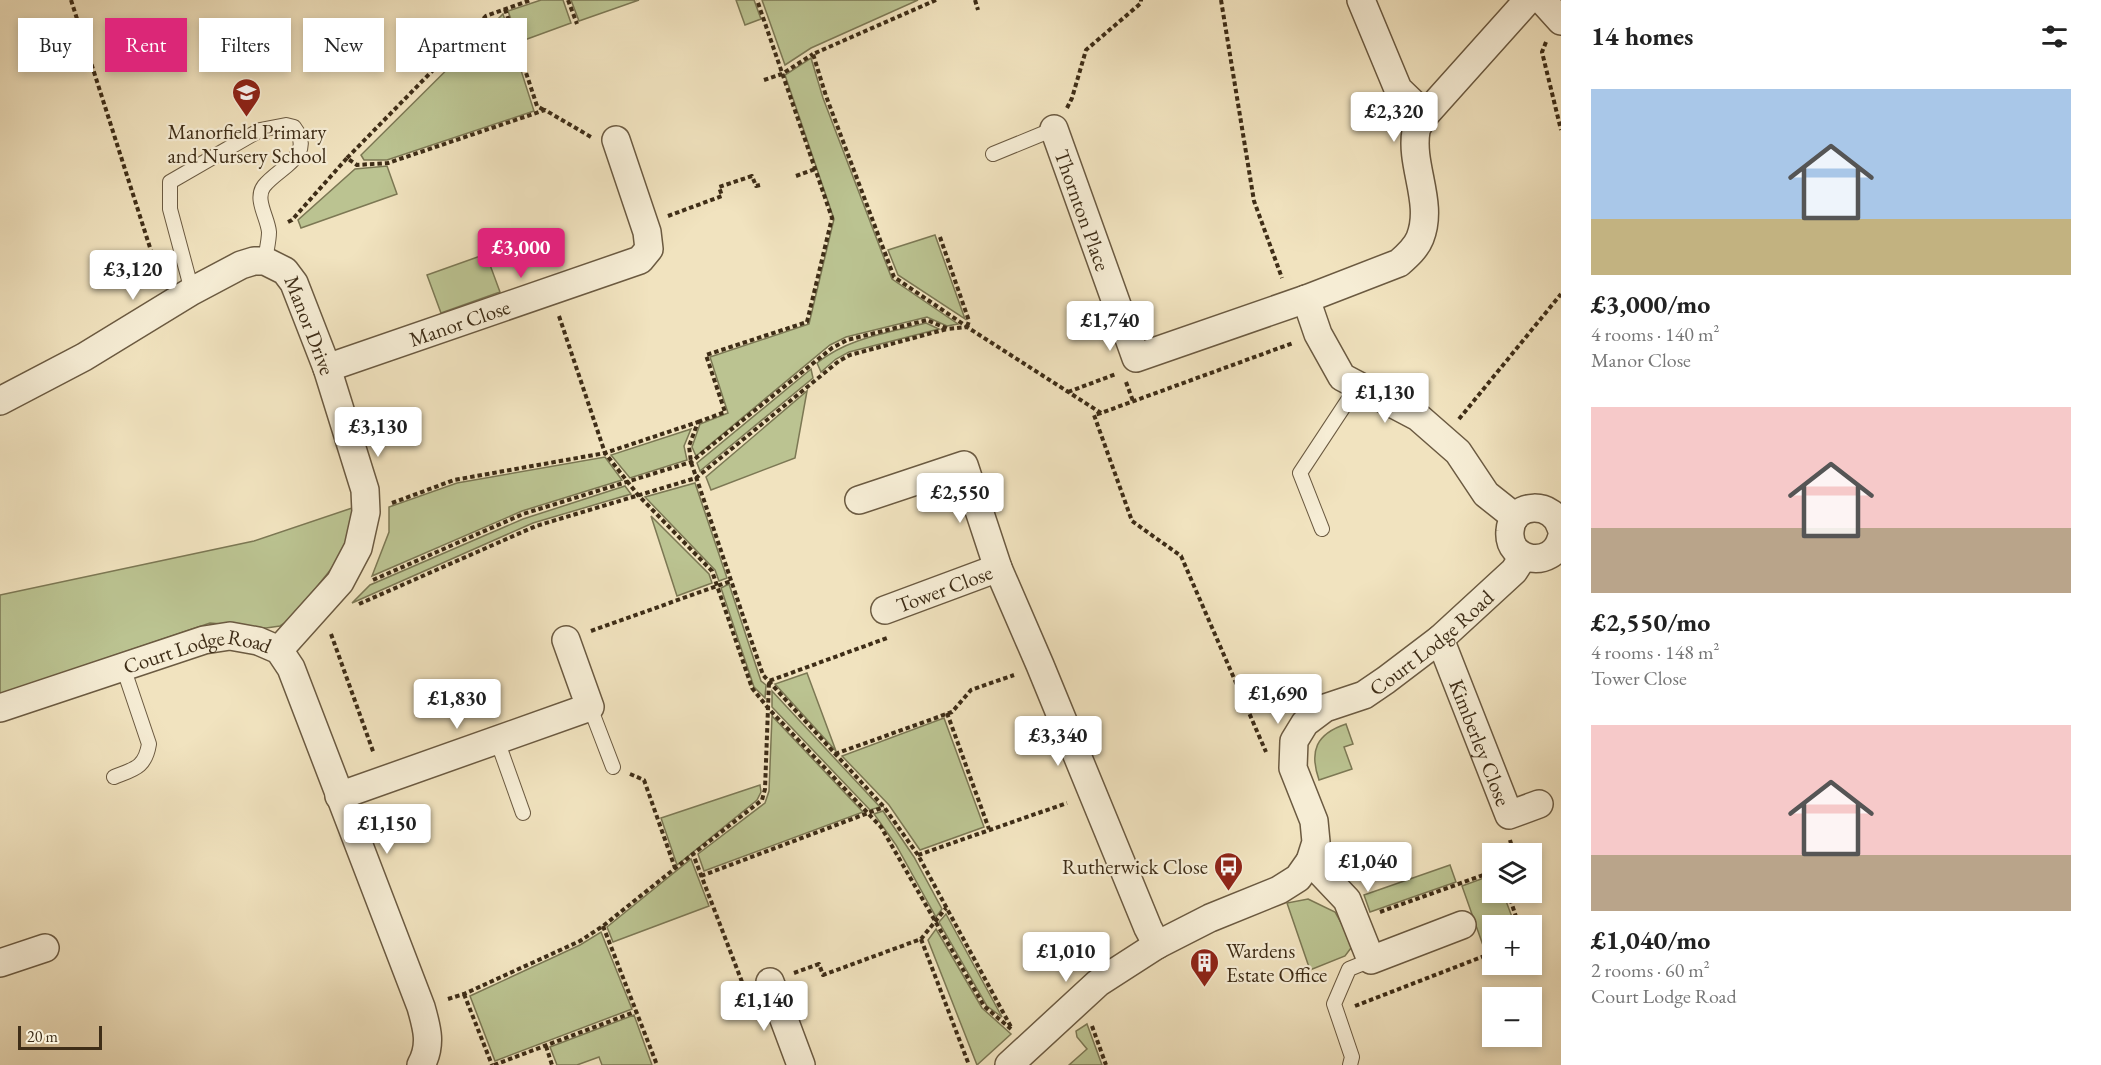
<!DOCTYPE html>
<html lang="en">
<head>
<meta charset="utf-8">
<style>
  :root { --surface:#fff; --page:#f2f2f2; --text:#222; --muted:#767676; --accent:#db2777 }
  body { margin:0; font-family:"EB Garamond",serif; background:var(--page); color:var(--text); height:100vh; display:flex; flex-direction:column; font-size:22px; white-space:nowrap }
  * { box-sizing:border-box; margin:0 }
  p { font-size:20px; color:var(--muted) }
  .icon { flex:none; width:33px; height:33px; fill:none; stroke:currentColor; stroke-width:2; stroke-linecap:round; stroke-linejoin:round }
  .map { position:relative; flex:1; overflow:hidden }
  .drawer { display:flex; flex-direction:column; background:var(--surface); width:540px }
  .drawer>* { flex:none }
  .banner { position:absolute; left:18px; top:18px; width:570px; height:54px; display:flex; gap:12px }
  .controls { position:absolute; left:1482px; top:843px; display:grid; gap:12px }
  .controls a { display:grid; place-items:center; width:60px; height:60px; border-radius:0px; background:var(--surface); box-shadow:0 3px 9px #0003; font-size:30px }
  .scale { position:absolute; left:18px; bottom:15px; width:84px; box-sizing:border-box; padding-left:6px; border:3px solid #3e2d17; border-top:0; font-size:16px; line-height:21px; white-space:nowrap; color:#3e2d17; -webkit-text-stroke:4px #f6edd5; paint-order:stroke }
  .price { position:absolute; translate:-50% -51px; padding:0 14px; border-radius:6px; background:#fff; color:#222; font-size:20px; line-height:39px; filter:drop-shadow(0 2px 3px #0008) }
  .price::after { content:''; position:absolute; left:50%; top:36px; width:18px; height:14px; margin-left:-9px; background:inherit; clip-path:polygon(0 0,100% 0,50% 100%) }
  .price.current { background:var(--accent); color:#fff }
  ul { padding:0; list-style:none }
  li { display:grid; align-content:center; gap:12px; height:318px; padding:0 30px }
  li span { display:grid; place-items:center; height:186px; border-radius:0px; color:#555 }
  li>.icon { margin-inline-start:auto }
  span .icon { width:108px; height:108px; fill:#fffc; stroke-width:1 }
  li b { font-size:26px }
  h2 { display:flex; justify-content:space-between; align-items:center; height:72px; padding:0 30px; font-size:26px }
  .chip { padding:0 21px; border-radius:0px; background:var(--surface); box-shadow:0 3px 9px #0003; font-size:21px; line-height:54px }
  .chip.current { background:var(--accent); color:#fff }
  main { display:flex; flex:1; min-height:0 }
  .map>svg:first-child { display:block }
  .green { fill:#bbc391; stroke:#7c7854; stroke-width:1.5 }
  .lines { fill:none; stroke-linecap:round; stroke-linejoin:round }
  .lane-casing { stroke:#6b5a41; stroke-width:16 }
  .street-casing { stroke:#6b5a41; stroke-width:30 }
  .path { stroke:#3e2d17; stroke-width:4; stroke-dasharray:4.5 3; stroke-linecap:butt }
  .lane { stroke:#f6edd5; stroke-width:14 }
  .street { stroke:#f6edd5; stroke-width:27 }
  .labels { text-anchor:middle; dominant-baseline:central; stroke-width:4.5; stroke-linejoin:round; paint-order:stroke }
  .poi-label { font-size:21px; fill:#3e2d17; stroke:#f6edd5 }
  .street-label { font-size:21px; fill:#3e2d17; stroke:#f6edd5 }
</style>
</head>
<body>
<main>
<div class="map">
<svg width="1561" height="1065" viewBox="0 0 1561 1065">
  <rect width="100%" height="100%" fill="#f1e3bf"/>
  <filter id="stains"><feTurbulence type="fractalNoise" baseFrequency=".00333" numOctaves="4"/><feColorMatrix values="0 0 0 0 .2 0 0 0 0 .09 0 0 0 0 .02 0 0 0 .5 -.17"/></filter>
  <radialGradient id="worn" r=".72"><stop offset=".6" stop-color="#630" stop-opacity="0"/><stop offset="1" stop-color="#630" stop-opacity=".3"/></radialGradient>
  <!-- green -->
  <g class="green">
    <path d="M541 0H563L571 23 519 42 508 11Z"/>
    <path d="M571 0H639L579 21Z"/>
    <path d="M736 0H754L761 19 745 25Z"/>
    <path d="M762 0H918L811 48 785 65Z"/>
    <path d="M503 14 534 111 387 160H364L361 155Z"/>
    <path d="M811 58 823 98 892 279 958 324 947 326 927 317 846 337 830 345 696 456 692 447 700 424 728 413 710 357 809 324 834 219 785 75Z"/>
    <path d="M387 166 397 194 301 228 298 220 355 169Z"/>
    <path d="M935 235 965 319 898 275 888 250Z"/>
    <path d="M486 254 500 292 441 313 427 275Z"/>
    <path d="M926 323 939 329 849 352 836 359 821 372 817 363C848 338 887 333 926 323Z"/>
    <path d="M811 369 813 378 700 471 697 463Z"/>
    <path d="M807 391 795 458 711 490 706 477Z"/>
    <path d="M691 429 684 446 687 460 630 478 611 455Z"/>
    <path d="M605 457 622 480 522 511 372 576 389 532V507L457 483Z"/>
    <path d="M695 483 727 578 719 581 715 570 645 497Z"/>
    <path d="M625 486 631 494 533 523 352 603 370 585 523 519Z"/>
    <path d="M352 508V534L344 553 291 619 280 626 266 628 210 623 0 694V595L254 541Z"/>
    <path d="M651 516 709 574 712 583 677 596Z"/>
    <path d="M729 584 761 681 766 685 765 698 754 687 721 588Z"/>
    <path d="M807 673 836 751 775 684Z"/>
    <path d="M772 691 880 807 870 810 772 707Z"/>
    <path d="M772 716 863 812 704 871 698 854 765 803 769 791Z"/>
    <path d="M944 718 984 827 920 850 889 805 842 756Z"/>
    <path d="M1346 724 1353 744 1344 747 1352 769 1319 780C1309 751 1316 734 1346 724Z"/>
    <path d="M760 785 761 792 757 800 677 865 661 818Z"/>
    <path d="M883 811 914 857 942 909 936 917 896 845 874 814Z"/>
    <path d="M691 859 709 906 613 942 607 927Z"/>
    <path d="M1450 865 1456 882 1370 912 1364 895Z"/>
    <path d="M1492 875V892L1503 893 1515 925 1492 926V948L1485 951 1462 886Z"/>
    <path d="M1308 899 1335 912 1350 939 1351 948 1345 956 1310 970 1287 903Z"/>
    <path d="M946 914 1002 1017 987 1006 939 922Z"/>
    <path d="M936 929 982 1008 1011 1034 977 1065 928 940Z"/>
    <path d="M601 932 632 1009 495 1061 470 996 580 945Z"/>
    <path d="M634 1015 652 1065H602L599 1057 577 1065H557L550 1047Z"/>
    <path d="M1087 1024 1102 1065H1069L1087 1049 1077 1037 1076 1031Z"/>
  </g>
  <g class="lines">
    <defs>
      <g id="lane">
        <path d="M993 154 1054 129"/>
        <path d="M192 291 170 209V182L260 130 286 125 294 127C316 156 279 167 264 186 254 199 268 218 269 232 269 241 266 252 265 261"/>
        <path d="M1322 529 1300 473 1358 385"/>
        <path d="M590 707 613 767"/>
        <path d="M497 740 523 813"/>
        <path d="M114 777C134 769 145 768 149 744L123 667"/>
        <path d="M1350 1065 1352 1057 1334 1004 1349 969 1371 960"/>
      </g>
      <g id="street">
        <path d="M1361 0 1398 89 1425 115"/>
        <path d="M1542 0 1561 21"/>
        <path id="s1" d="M1054 129 1136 358 1306 299 1399 263C1407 256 1416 248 1420 238 1434 203 1410 166 1416 131 1417 126 1422 120 1425 115L1528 0"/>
        <path d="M1306 299 1318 334 1342 377 1418 417 1458 452 1486 494 1515 517"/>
        <path id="s2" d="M327 368 640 260 649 249 647 232 616 140"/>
        <path id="s3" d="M0 401 84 357 192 291 241 265 254 261H265L285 271 294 283 327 368 365 490 366 512 358 548 340 582 279 650"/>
        <path d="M859 500 964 465 998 568 1040 665 1148 928 1157 945"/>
        <path d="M1561 528C1554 501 1512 501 1510 531 1507 563 1553 569 1561 539"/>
        <path id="s4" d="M885 610 998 568"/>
        <path id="s5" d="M1440 639 1509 815 1539 804"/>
        <path id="s6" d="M0 708 204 640 230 636 258 641 279 650 291 668 421 1007C427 1028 432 1045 421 1065"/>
        <path d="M339 796 590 707 566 640"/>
        <path d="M1310 861 1347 900 1371 960 1462 925"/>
        <path d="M0 963 45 948"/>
        <path d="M770 982 801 1065"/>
        <path id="s7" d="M1009 1065 1098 983 1157 945 1210 918 1279 890 1298 878 1310 861 1316 842 1314 821 1293 768 1294 741 1305 723 1325 708 1364 695 1386 680 1440 639 1514 571 1523 557"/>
      </g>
    </defs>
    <!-- lane casing -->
    <use href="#lane" class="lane-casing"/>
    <!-- street casing -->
    <use href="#street" class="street-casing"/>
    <!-- path -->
    <g class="path">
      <path d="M71 0 160 279"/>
      <path d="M568 0 577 24"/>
      <path d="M936 0 813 54 826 96 894 277 966 326"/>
      <path d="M975 0 978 10"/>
      <path d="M1221 0 1254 201 1282 278"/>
      <path d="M505 9 537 106 544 110"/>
      <path d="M1546 42 1542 52 1561 130"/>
      <path d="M764 80 782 74 813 54"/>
      <path d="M1067 108 1072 98 1086 50 1141 3V0"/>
      <path d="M347 158 486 16 531 0"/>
      <path d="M796 176 815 169"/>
      <path d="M668 216 722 196 719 187 752 176 756 186 760 185"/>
      <path d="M288 222 292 220 347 158 357 165 388 163 545 110 591 137"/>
      <path d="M940 237 969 321 967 327"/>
      <path d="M559 316 605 453 638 495 712 571 752 688 768 708 881 827 984 1006 1011 1029"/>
      <path d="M1126 382 1133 401"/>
      <path d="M1068 392 1116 374"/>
      <path d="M1101 413 1094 415 1132 521 1181 556 1266 752"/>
      <path d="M1459 419 1561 294"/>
      <path d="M698 422 725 412 706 355 807 322 832 218 757 0"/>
      <path d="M392 503 454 480 605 453 698 422 689 446 691 462 763 675 884 807 918 855 1011 1027"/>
      <path d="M373 580 523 514 691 462 832 348 847 340 927 320 948 329 967 327 1101 413 1293 343"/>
      <path d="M359 604 536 526 696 478 839 361 850 355 947 329"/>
      <path d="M591 631 731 581"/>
      <path d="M331 634 374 754"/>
      <path d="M947 713 989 829"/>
      <path d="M835 754 952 712 971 690 1014 675"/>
      <path d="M630 774 644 780 675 868"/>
      <path d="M1510 840 1514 854"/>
      <path d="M918 855 1067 803"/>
      <path d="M701 876 884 807"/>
      <path d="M1508 892 1519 926"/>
      <path d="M1380 912 1492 872"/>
      <path d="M603 926 657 1065"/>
      <path d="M921 939 969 1065"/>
      <path d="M794 973 819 964 823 975 921 939 946 908"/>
      <path d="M742 982 693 854 762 800 765 789 769 681 887 638"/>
      <path d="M464 994 492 1065"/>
      <path d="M448 999 464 994 580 941 603 926 693 854"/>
      <path d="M1355 1006 1492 953"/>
      <path d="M1092 1026 1106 1065"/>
      <path d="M546 1046 552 1065"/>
      <path d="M494 1065 637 1011"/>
    </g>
    <!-- lane -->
    <use href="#lane" class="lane"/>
    <!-- street -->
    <use href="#street" class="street"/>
  </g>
  <!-- icons -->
  <defs>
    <symbol id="school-pin" viewBox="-11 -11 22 30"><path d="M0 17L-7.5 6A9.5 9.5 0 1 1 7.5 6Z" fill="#8f2418" stroke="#f6edd5"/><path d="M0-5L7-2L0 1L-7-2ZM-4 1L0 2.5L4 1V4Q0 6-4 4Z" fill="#fff"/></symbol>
    <symbol id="bus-pin" viewBox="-11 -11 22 30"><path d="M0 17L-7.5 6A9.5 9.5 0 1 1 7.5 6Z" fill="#8f2418" stroke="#f6edd5"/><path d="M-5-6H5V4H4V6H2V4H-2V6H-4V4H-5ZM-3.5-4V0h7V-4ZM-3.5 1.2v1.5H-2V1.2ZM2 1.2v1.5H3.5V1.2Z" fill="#fff"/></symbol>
    <symbol id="building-pin" viewBox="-11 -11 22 30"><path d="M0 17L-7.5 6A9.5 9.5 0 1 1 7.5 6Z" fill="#8f2418" stroke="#f6edd5"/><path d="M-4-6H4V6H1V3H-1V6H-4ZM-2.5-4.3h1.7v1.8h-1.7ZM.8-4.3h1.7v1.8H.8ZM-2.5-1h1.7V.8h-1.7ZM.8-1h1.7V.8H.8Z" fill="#fff"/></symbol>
  </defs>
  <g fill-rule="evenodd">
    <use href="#school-pin" x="230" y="76" width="33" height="45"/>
    <use href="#bus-pin" x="1212" y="850" width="33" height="45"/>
    <use href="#building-pin" x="1188" y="946" width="33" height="45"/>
  </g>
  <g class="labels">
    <!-- poi labels -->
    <g class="poi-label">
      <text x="247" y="131">Manorfield Primary<tspan x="247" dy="24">and Nursery School</tspan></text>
      <text x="1208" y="866" text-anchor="end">Rutherwick Close</text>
      <text x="1226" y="950" text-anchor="start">Wardens<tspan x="1226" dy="24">Estate Office</tspan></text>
    </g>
    <!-- street labels -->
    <g class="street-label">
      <text stroke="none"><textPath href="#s1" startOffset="86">Thornton Place</textPath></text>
      <text stroke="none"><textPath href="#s2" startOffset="140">Manor Close</textPath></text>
      <text stroke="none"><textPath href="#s3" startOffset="384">Manor Drive</textPath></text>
      <text stroke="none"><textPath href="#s4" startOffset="63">Tower Close</textPath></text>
      <text stroke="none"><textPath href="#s7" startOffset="666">Court Lodge Road</textPath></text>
      <text stroke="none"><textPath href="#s6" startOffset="207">Court Lodge Road</textPath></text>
      <text stroke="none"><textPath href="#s5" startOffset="111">Kimberley Close</textPath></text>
    </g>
  </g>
  <rect width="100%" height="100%" filter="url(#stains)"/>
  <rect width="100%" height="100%" fill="url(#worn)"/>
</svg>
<div class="controls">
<a><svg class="icon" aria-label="layers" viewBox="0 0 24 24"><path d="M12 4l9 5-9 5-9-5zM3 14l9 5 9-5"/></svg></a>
<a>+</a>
<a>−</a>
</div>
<div class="scale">20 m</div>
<b class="price" style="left:1394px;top:143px">£2,320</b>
<b class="price current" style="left:521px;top:279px">£3,000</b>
<b class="price" style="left:133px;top:301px">£3,120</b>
<b class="price" style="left:1110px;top:352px">£1,740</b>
<b class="price" style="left:1385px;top:424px">£1,130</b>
<b class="price" style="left:378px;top:458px">£3,130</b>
<b class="price" style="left:960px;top:524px">£2,550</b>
<b class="price" style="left:1278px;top:725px">£1,690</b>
<b class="price" style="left:457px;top:730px">£1,830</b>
<b class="price" style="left:1058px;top:767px">£3,340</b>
<b class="price" style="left:387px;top:855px">£1,150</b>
<b class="price" style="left:1368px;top:893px">£1,040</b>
<b class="price" style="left:1066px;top:983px">£1,010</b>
<b class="price" style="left:764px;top:1032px">£1,140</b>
<div class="banner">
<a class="chip">Buy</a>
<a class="chip current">Rent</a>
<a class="chip">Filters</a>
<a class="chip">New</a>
<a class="chip">Apartment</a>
</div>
</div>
<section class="drawer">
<h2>14 homes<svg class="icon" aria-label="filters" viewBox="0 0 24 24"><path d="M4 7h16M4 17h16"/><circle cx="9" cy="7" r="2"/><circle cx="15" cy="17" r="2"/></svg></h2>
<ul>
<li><span style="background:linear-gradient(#a9c7e8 70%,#c2b280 0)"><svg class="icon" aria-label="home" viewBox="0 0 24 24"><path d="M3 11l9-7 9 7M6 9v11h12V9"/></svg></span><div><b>£3,000/mo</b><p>4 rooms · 140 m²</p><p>Manor Close</p></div></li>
<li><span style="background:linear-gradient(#f6c9c9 65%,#b9a48a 0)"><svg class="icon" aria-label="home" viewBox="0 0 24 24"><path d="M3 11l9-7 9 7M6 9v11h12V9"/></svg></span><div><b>£2,550/mo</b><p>4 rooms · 148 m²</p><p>Tower Close</p></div></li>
<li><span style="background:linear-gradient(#f6c9c9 70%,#b9a48a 0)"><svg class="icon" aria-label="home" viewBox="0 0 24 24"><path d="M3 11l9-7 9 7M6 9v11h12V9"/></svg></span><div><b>£1,040/mo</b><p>2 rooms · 60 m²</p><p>Court Lodge Road</p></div></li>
</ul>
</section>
</main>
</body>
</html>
